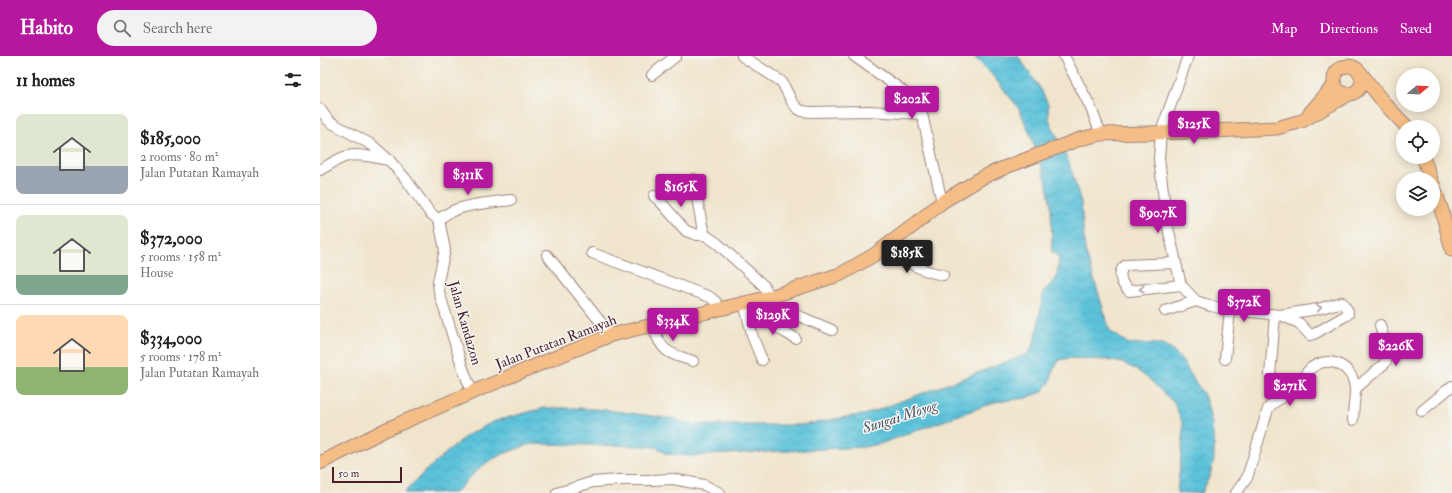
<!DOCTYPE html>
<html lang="en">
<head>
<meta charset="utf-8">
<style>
  :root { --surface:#fff; --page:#f2f2f2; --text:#202124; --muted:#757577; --line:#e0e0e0; --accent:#b5179e }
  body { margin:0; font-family:"IM FELL Double Pica",serif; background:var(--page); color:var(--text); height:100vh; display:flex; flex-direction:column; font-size:15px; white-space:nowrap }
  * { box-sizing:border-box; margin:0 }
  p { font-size:13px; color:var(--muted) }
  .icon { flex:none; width:22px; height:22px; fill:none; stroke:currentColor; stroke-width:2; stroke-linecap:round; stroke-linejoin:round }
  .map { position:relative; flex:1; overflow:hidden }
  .details { display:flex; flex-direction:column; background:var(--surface); width:320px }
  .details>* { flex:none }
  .needle { width:26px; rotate:72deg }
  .fabs { position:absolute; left:1076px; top:12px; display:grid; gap:8px }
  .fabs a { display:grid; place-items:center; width:44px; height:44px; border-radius:50%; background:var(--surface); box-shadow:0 2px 10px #0003; font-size:20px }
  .scale { position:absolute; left:12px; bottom:10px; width:70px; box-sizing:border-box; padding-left:4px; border:2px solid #4a1f2b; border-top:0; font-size:11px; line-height:14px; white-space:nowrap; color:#4a1f2b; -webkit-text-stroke:3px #f6f6f2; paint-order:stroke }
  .price { position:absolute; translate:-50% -34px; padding:0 9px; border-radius:4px; background:var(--accent); color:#fff; font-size:13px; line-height:26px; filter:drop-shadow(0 1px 2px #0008) }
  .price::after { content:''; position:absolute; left:50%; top:24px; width:12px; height:9px; margin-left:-6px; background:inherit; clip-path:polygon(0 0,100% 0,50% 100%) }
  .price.current { background:#222; color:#fff }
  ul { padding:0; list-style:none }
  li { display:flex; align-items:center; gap:12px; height:100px; padding:0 16px }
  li+li { border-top:1px solid var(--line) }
  li span { display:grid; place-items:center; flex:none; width:112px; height:80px; border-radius:8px; color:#555 }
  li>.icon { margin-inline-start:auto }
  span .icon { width:48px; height:48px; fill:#fffc; stroke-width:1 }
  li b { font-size:17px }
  h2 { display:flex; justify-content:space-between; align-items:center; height:48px; padding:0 16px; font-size:17px }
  header { display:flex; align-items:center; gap:24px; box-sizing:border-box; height:56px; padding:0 20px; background:var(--accent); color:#fff }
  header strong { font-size:19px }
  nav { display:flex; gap:22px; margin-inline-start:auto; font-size:14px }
  .search { width:280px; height:36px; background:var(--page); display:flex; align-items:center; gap:10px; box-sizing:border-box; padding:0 14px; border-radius:22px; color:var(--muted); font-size:15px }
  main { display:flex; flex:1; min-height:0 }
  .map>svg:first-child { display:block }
  .water { fill:url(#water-waves); stroke:#537082 }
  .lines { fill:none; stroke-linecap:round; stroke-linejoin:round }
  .minor-casing { stroke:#9d827c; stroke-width:12 }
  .major-casing { stroke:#9d827c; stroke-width:15 }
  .minor { stroke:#fff; stroke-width:10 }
  .major { stroke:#f6be87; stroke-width:13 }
  .oneway { stroke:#ae9aa0 }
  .labels { text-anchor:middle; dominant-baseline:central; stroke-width:3; stroke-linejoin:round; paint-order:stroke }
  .street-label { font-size:14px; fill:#4a1f2b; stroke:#f6f6f2 }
  .water-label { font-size:15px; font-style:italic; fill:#505868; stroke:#f6f6f2 }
</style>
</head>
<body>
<header>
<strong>Habito</strong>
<div class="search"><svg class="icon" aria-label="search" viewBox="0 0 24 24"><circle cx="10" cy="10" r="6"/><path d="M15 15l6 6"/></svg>Search here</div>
<nav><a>Map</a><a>Directions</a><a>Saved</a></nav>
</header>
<main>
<section class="details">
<h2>11 homes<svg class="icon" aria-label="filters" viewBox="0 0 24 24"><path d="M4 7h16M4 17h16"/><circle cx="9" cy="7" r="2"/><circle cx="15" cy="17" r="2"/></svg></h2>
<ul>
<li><span style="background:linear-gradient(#dfe7d0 65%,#9aa5b1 0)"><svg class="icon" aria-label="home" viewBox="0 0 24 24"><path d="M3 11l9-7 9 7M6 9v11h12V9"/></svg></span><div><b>$185,000</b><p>2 rooms · 80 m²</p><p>Jalan Putatan Ramayah</p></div></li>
<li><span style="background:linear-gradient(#dfe7d0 75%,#7fa58c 0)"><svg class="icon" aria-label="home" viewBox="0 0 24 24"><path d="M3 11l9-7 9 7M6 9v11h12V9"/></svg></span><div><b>$372,000</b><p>5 rooms · 158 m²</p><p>House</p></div></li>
<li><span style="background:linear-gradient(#ffd9b3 65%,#8fb573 0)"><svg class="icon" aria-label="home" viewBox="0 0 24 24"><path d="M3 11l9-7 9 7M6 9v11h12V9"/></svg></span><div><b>$334,000</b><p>5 rooms · 178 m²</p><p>Jalan Putatan Ramayah</p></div></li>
</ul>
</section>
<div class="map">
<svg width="1132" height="437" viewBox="0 0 1132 437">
  <defs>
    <pattern id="water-waves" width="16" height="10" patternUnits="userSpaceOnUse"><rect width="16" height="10" fill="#5cc2da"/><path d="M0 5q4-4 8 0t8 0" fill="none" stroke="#52a6bb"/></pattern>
  </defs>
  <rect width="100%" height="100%" fill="#f6f6f2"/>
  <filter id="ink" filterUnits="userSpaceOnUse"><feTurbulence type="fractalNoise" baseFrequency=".025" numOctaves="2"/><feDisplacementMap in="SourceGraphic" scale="8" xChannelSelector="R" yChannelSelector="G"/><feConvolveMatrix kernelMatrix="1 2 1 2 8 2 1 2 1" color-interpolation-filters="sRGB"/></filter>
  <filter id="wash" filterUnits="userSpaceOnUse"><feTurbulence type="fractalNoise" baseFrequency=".012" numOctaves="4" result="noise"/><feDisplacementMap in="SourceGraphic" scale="16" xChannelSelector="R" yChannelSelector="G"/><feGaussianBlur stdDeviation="0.9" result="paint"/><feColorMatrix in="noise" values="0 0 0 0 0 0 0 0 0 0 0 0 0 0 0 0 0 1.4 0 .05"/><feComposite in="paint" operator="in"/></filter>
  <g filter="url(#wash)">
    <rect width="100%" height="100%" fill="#f0e5cc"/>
    <!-- water -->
    <path class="water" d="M653 0H698L720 32 728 48 729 63 749 107 761 146 765 194 790 275 809 288H840L852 294 862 305 884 339 888 351 892 368 894 388V404L890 419 882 437H857L863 382V368L854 347 829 323 815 313 802 307 787 304 749 302 740 304 734 312 730 326 722 336 706 342 675 346 560 388 543 391 370 400 347 398 337 391 329 390 213 388C195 393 177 399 162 410 152 418 144 428 135 437H84L104 416 147 379 175 365 224 352H259L287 354 354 363 373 369H480C502 367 522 360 544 359L708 298 713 290 717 276 723 237 737 221 739 202 732 196 731 150 726 123 709 75 698 51 672 19Z"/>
  </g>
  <g filter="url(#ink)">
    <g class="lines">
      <defs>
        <g id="minor">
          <path d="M422 0 462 26 472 46 477 52 482 55 491 56 548 55 602 58"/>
          <path d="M534 0 583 35 594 45 602 58 622 146"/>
          <path d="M744 0 770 50 781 78"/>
          <path d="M868 0 841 76 839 103 847 167 861 229 876 245 891 250 910 254 960 259 998 253 1022 246 1028 255V258L1025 260 994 278 990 279 979 267 960 259"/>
          <path d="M332 19 356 0"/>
          <path d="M0 53 8 64 12 67 52 89 69 104 85 122 110 157 119 164 125 194 118 225 119 236 142 310 152 336"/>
          <path d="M0 114C9 109 18 102 28 100 41 97 56 102 69 104"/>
          <path d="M374 123 382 170 385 179 397 187 444 230 450 241"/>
          <path d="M334 140 339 144 366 175 377 179H385"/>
          <path d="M119 164C134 148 170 147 191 144"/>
          <path d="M571 186C585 208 599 214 623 219"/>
          <path d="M272 197 390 241 396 246 399 253"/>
          <path d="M227 199 291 279"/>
          <path d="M855 207 806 209C796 216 801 228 809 235L861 229"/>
          <path d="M440 243 450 257 479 260 512 274"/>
          <path d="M424 247 433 282 442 304"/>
          <path d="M845 255 876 245"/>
          <path d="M450 257 461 274 475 282"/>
          <path d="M332 268C341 295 346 297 373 305"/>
          <path d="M905 303 910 254"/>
          <path d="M950 320 955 259"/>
          <path d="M1035 333 1065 307 1068 300 1060 269"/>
          <path d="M1102 355 1132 330"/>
          <path d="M237 437 273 426 299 424H332L353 423 384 429 400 437"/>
          <path d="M916 437 927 422 948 353C955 342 965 343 974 334 980 328 984 318 991 312 1010 298 1033 310 1035 333 1035 343 1033 354 1033 364"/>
        </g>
        <g id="major">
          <circle cx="1028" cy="24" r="14"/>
          <path d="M1040 16 1064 47 1087 71"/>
          <path d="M990 57 1015 28"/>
          <path d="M1103 101 1111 123"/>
          <path d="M1113 128 1121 152 1132 194"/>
          <path d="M0 407 67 373 200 316 291 279 450 241 521 218 554 199 593 170 622 146 663 121 686 111 760 83 781 78 874 76 957 72 982 65 1029 38"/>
        </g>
      </defs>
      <!-- minor casing -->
      <use href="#minor" class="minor-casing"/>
      <!-- major casing -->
      <use href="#major" class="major-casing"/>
      <!-- minor -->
      <use href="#minor" class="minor"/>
      <!-- major -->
      <use href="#major" class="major"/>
    </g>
    <!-- one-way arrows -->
    <defs><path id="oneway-chevron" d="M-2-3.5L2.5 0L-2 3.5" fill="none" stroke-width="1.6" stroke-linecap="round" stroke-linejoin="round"/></defs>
    <g class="oneway">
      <use href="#oneway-chevron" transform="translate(822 233) rotate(174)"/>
      <use href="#oneway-chevron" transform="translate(999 252) rotate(-11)"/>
    </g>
  </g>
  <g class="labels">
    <!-- street labels -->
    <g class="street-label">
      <text transform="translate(145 267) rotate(74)">Jalan Kandazon</text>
      <text transform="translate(236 286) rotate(-21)">Jalan Putatan Ramayah</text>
    </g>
    <!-- water labels -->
    <g class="water-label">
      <text transform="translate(580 361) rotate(-18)">Sungai Moyog</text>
    </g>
  </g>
</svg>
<div class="fabs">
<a><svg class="needle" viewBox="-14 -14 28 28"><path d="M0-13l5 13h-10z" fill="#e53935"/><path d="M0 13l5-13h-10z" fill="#757577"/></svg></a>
<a><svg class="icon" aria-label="locate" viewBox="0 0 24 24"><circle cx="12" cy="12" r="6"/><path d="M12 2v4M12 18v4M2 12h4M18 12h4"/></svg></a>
<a><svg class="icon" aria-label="layers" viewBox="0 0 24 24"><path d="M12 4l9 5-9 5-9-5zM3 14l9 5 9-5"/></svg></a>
</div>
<div class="scale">50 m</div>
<b class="price" style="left:592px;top:64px">$202K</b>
<b class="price" style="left:874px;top:89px">$125K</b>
<b class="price" style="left:148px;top:140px">$311K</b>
<b class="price" style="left:361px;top:152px">$165K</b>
<b class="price" style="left:838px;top:178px">$90.7K</b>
<b class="price current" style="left:587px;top:218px">$185K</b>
<b class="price" style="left:924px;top:267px">$372K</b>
<b class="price" style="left:453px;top:280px">$129K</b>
<b class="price" style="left:353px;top:286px">$334K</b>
<b class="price" style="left:1076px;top:311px">$226K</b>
<b class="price" style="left:970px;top:351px">$271K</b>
</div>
</main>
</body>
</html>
